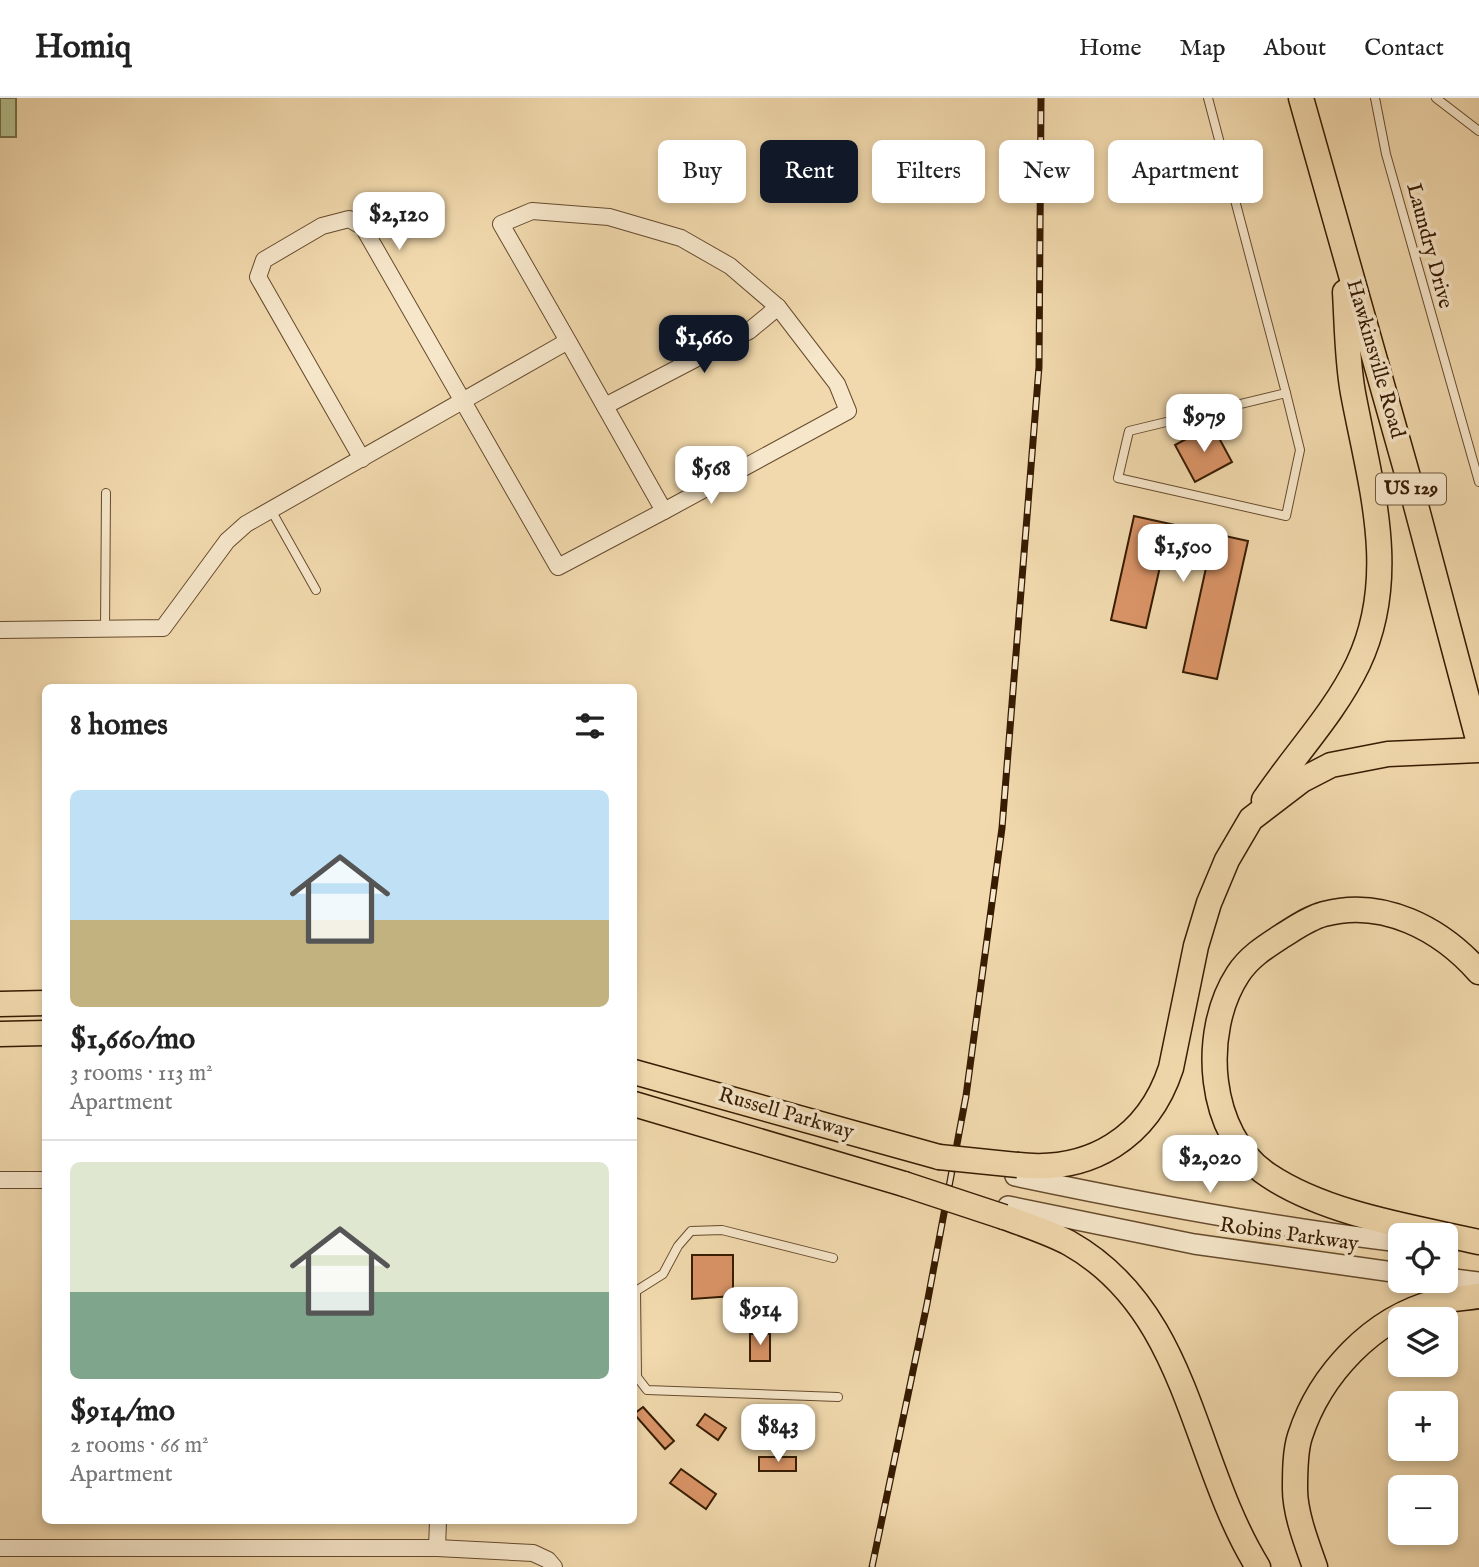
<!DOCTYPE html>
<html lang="en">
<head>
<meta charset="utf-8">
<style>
  :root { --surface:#fff; --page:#f2f2f2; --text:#222; --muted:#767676; --line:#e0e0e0; --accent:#111827 }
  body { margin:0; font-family:"IM FELL English",serif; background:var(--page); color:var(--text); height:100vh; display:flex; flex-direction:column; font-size:26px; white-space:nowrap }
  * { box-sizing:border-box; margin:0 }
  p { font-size:23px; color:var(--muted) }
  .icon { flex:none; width:38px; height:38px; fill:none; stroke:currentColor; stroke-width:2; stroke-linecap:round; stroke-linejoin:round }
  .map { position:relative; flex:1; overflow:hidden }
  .details { position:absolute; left:42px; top:586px; width:595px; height:840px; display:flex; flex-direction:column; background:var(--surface); border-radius:10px; box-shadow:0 4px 10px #0003 }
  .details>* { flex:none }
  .guide { position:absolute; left:658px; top:42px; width:665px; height:63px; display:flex; gap:14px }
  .buttons { position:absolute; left:1388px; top:1125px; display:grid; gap:14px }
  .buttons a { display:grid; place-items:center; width:70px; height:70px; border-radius:10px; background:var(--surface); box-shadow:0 4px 10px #0003; font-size:35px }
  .price { position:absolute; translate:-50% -60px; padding:0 16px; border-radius:14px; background:#fff; color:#222; font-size:23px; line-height:46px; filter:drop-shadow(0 2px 4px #0008) }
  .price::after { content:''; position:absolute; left:50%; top:42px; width:21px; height:16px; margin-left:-10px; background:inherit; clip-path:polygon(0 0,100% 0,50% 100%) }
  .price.active { background:var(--accent); color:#fff }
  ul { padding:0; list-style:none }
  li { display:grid; align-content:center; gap:14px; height:371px; padding:0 28px }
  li+li { border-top:2px solid var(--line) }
  li span { display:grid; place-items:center; height:217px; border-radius:10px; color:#555 }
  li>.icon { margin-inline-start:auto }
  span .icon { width:126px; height:126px; fill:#fffc; stroke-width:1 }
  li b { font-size:30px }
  h2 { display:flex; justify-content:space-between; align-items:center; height:84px; padding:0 28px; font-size:30px }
  .pill { padding:0 24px; border-radius:10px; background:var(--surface); box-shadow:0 4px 10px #0003; font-size:24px; line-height:63px }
  .pill.active { background:var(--accent); color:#fff }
  header { display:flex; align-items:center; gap:42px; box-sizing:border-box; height:98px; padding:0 35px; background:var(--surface); border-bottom:2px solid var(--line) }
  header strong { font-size:33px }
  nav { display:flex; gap:38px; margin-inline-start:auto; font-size:24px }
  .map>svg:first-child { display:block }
  .green { fill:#b5c08e; stroke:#766e48; stroke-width:2 }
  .building { fill:#da9467; stroke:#371c02; stroke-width:2 }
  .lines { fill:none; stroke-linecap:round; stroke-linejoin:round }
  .service-casing { stroke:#664b2d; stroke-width:10 }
  .minor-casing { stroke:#664b2d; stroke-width:18 }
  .tertiary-casing { stroke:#664b2d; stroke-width:22 }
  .primary-casing { stroke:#371c02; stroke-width:27 }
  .service { stroke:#f6e6ca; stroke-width:8 }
  .minor { stroke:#f6e6ca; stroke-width:16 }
  .tertiary { stroke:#f6e6ca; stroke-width:19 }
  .primary { stroke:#f1d9ad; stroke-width:24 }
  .rail-casing { stroke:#371c02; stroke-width:7 }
  .rail { stroke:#f6e6ca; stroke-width:4.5; stroke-dasharray:13; stroke-linecap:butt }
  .primary-bridge-casing { stroke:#371c02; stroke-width:27; stroke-linecap:butt }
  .primary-bridge { stroke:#f1d9ad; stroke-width:24 }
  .labels { text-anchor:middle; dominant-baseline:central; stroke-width:7; stroke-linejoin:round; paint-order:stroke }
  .shield { fill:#f6e6ca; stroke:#70593e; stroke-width:2 }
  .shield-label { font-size:19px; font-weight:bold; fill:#371c02 }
  .street-label { font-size:21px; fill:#371c02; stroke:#f6e6ca }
</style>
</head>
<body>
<header>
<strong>Homiq</strong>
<nav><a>Home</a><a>Map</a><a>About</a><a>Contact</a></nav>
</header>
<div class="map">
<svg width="1479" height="1469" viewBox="0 0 1479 1469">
  <rect width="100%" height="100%" fill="#f1d9ad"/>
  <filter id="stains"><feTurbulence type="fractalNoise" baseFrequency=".00286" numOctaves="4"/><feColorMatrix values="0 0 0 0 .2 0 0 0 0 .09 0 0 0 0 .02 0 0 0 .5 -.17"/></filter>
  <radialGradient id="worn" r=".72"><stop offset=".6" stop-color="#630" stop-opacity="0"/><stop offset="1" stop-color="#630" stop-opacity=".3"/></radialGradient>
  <!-- green -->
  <rect class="green" x="0" y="0" width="16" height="39"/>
  <!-- building -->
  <g class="building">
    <path d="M1212 327 1232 364 1195 384 1175 347Z"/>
    <path d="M1134 418 1248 443 1217 581 1183 574 1206 470 1162 460 1146 530 1111 522Z"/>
    <path d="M692 1157H733V1198L692 1201Z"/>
    <rect x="750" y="1236" width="20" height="27"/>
    <path d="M643 1309 674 1343 665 1351 634 1316Z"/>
    <path d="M760 1313 799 1336 792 1347 754 1323Z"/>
    <path d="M705 1316 726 1330 718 1342 697 1327Z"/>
    <rect x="759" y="1359" width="37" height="14"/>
    <path d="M681 1371 716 1396 706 1411 670 1385Z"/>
  </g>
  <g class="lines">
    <defs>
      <g id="service">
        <path d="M1208 0 1286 295"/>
        <path d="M1375 0 1386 56 1479 384"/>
        <path d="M1436 0 1479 33"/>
        <path d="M1286 295 1300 352 1286 418 1118 380 1129 333Z"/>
        <path d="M271 412 316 492"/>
        <path d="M105 532 106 395"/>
        <path d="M634 1192 636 1193 663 1176 678 1148 691 1133 722 1132 833 1160"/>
        <path d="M636 1193 637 1279 647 1292 838 1299"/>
      </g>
      <g id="minor">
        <path d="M605 308 749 233 778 209"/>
        <path d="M362 361 258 179 264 162 322 128 349 121 363 129 558 469 664 413"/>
        <path d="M0 532 163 530 227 443 246 426 568 243 664 413 848 313 837 286 778 209 730 168 681 140 609 119 532 113 501 126 568 243"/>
        <path d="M0 1082H46"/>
        <path d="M0 1450H437L533 1455 548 1462 554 1469"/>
        <path d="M437 1450 438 1423"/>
      </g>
      <g id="tertiary">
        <path d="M1015 1078C1143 1105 1270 1129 1400 1144"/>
        <path d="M1008 1108 1194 1146 1400 1175"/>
        <path d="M1446 1180 1479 1184"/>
      </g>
      <g id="primary">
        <path d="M1301 0 1414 400 1479 645"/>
        <path d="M1264 702C1294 657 1334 616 1358 566 1400 478 1370 386 1353 295 1347 262 1347 227 1345 194"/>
        <path d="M1479 874C1441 831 1383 800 1324 816 1309 820 1295 830 1282 838 1265 849 1249 859 1238 876 1200 934 1207 1037 1268 1077 1326 1116 1412 1129 1479 1144"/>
        <path d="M0 906 46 905"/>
        <path d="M0 936 46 935"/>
        <path d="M634 974 939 1059"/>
        <path d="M634 1006 904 1086"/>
        <path d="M1018 1067C1090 1075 1148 1040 1171 970L1196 848 1209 805 1227 762 1251 721 1302 682 1331 667 1388 656 1479 652"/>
        <path d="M1004 1119C1026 1127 1048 1134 1069 1145 1190 1213 1191 1361 1258 1469"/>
        <path d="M1315 1469C1307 1446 1295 1416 1295 1391 1295 1375 1295 1353 1300 1338 1320 1276 1373 1220 1436 1204 1450 1201 1465 1200 1479 1198"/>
      </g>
    </defs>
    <!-- service casing -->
    <use href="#service" class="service-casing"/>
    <!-- minor casing -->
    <use href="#minor" class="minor-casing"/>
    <!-- tertiary casing -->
    <use href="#tertiary" class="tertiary-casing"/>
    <!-- primary casing -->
    <use href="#primary" class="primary-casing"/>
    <!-- service -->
    <use href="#service" class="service"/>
    <!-- minor -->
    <use href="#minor" class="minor"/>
    <!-- tertiary -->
    <use href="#tertiary" class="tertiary"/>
    <!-- primary -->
    <use href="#primary" class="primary"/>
    <defs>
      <path id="rail" d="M872 1469 927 1206 966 998 1002 730 1039 269 1041 0"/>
    </defs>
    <!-- rail casing -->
    <use href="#rail" class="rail-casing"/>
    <!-- rail -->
    <use href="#rail" class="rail"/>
    <defs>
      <g id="primary-bridge">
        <path d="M939 1059 1018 1067"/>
        <path d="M904 1086 1004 1119"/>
      </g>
    </defs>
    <!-- primary-bridge casing -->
    <use href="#primary-bridge" class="primary-bridge-casing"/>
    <!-- primary-bridge -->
    <use href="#primary-bridge" class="primary-bridge"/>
  </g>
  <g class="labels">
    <!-- shield labels -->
    <rect class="shield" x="1376" y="375.5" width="70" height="31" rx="5"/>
    <g class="shield-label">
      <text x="1411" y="391">US 129</text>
    </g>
    <!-- street labels -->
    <g class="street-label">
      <text transform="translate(1429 148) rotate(75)">Laundry Drive</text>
      <text transform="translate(1375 261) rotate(74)">Hawkinsville Road</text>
      <text transform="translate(786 1016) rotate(16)">Russell Parkway</text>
      <text transform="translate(1289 1137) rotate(8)">Robins Parkway</text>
    </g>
  </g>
  <rect width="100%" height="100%" filter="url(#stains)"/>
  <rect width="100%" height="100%" fill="url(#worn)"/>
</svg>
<div class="buttons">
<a><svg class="icon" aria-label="locate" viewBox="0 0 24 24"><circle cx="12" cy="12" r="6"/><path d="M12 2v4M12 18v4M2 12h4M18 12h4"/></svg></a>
<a><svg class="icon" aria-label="layers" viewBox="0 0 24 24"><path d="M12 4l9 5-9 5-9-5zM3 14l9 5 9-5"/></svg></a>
<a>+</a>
<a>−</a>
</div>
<b class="price" style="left:399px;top:154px">$2,120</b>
<b class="price active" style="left:704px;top:277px">$1,660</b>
<b class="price" style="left:1204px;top:356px">$979</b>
<b class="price" style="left:711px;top:408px">$568</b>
<b class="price" style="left:1183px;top:486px">$1,500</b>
<b class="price" style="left:1210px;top:1097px">$2,020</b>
<b class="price" style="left:760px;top:1249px">$914</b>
<b class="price" style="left:778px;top:1366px">$843</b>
<div class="guide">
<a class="pill">Buy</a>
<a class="pill active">Rent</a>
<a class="pill">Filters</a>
<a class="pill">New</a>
<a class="pill">Apartment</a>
</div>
<section class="details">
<h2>8 homes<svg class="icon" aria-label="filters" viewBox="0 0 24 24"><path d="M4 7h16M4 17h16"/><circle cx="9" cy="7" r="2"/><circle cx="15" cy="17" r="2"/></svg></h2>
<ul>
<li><span style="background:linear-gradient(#bfe0f5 60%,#c2b280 0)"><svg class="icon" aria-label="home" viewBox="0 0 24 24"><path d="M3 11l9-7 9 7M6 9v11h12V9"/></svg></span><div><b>$1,660/mo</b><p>3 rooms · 113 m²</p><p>Apartment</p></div></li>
<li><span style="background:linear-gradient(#dfe7d0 60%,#7fa58c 0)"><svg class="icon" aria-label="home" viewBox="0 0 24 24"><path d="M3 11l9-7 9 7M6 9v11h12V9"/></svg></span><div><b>$914/mo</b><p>2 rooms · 66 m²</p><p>Apartment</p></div></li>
</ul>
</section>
</div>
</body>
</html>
